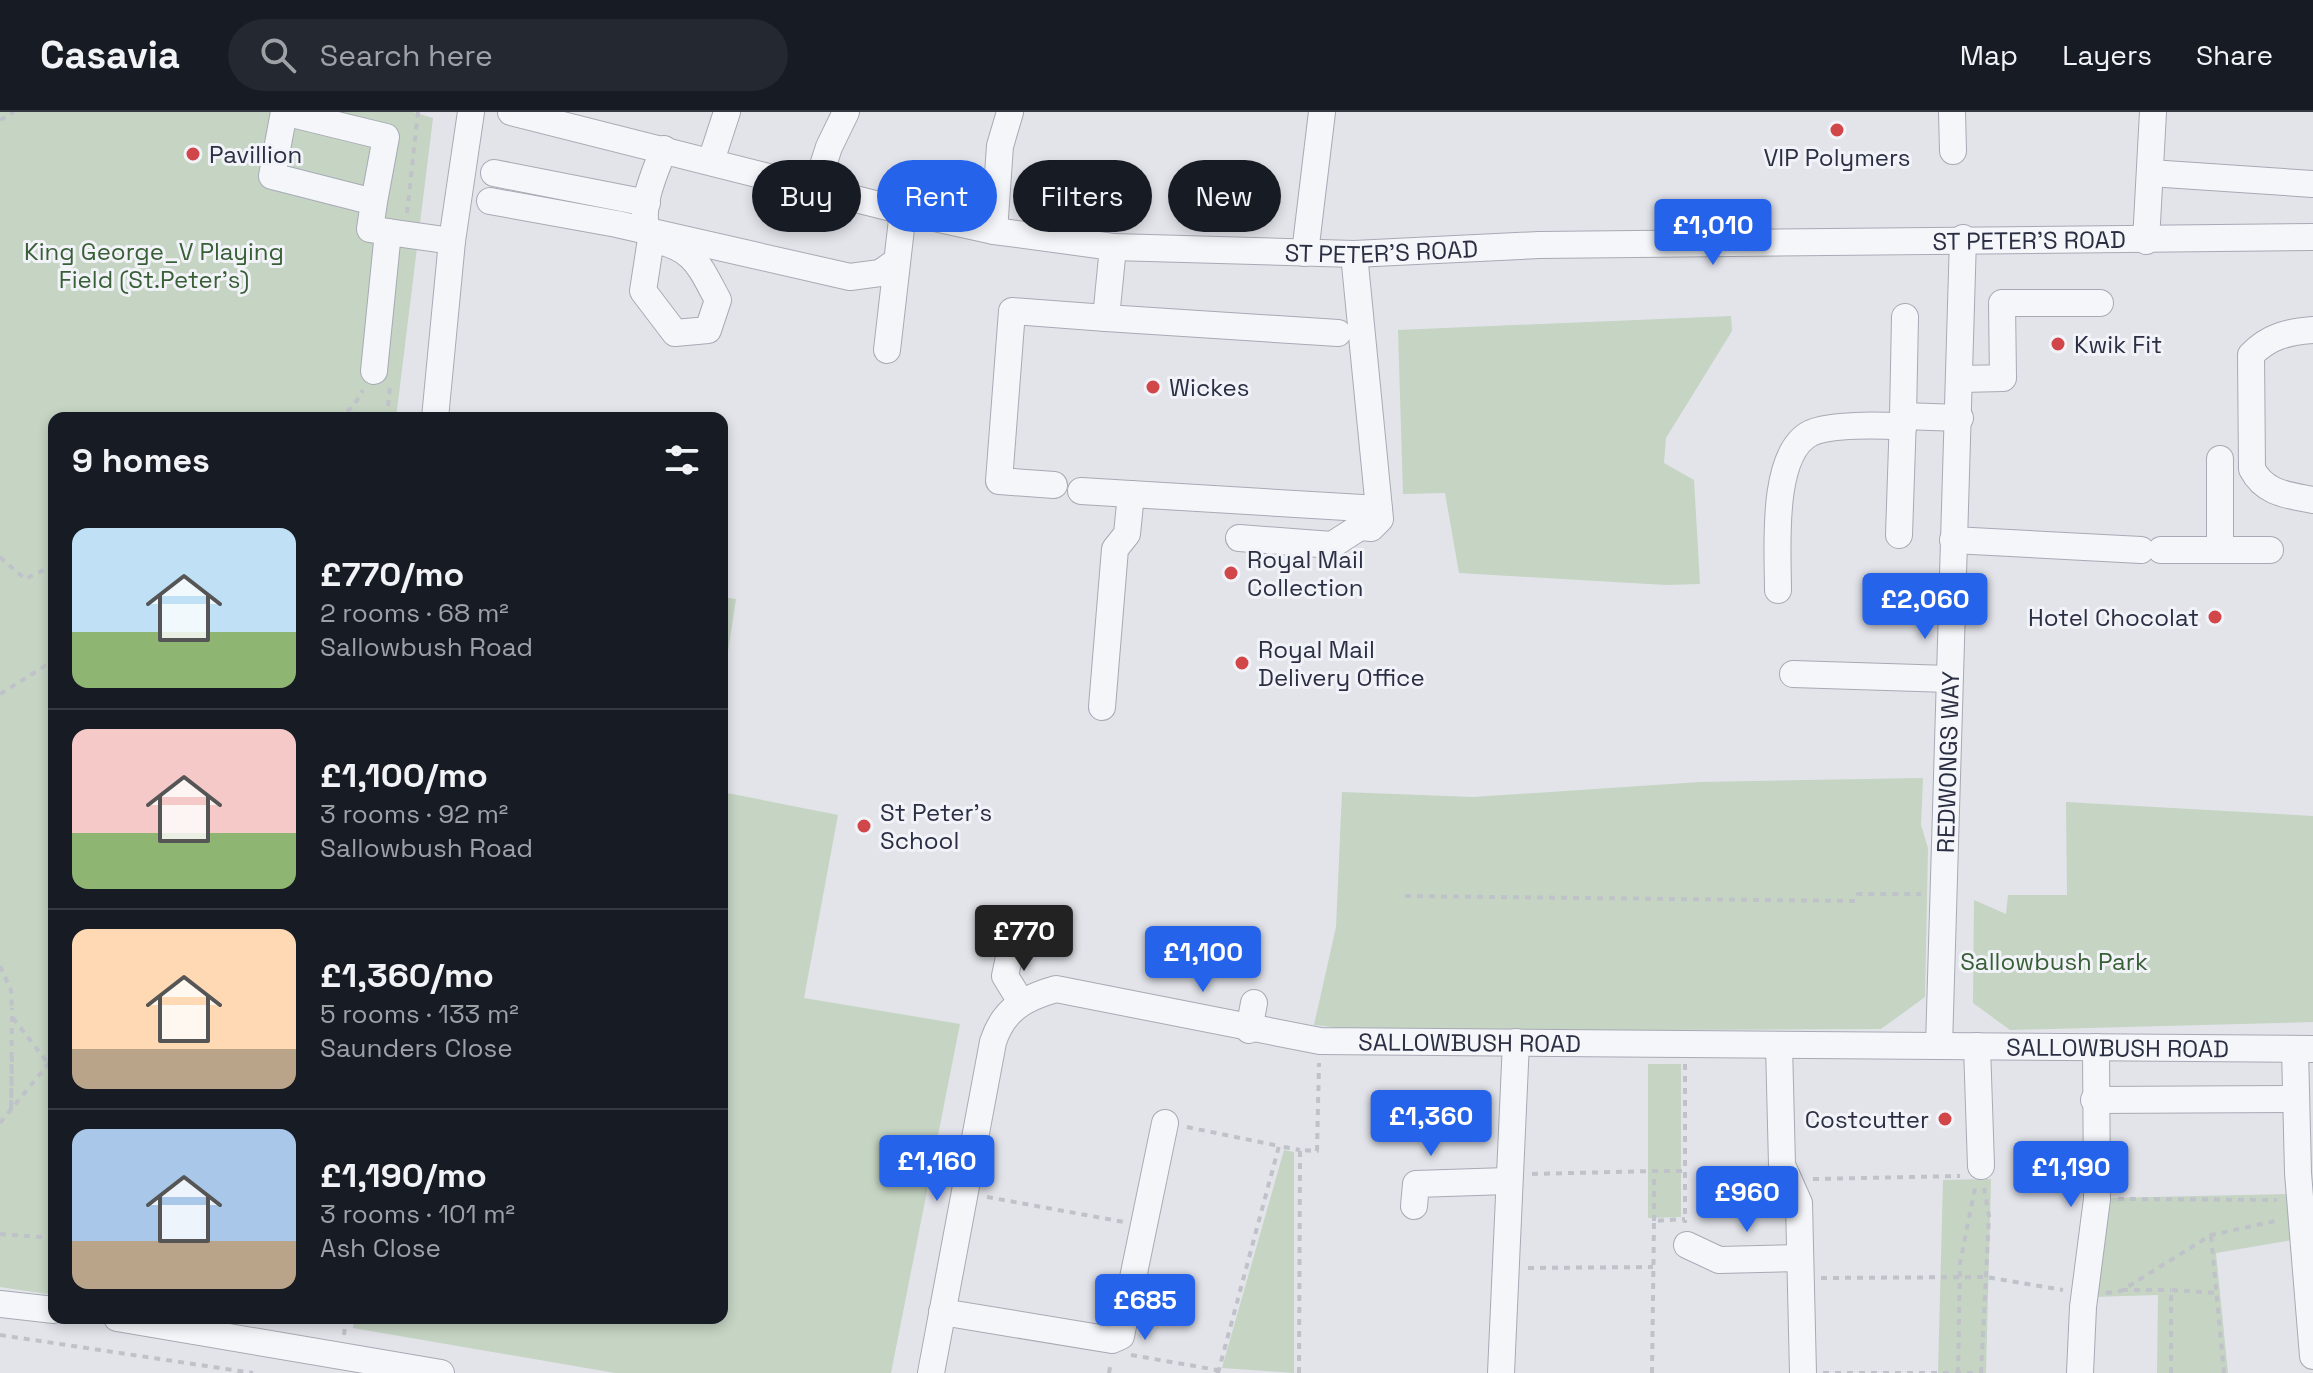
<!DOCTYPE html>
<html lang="en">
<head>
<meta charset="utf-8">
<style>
  :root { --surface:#171b24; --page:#242831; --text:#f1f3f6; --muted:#9ea1a6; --line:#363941; --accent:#2563eb }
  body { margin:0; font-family:"Space Grotesk",sans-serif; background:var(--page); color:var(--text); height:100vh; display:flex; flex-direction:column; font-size:30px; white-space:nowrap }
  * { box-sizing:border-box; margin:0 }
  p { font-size:26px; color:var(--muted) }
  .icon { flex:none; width:44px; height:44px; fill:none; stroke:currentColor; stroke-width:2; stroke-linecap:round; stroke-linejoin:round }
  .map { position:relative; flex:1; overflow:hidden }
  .details { position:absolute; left:48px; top:300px; width:680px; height:912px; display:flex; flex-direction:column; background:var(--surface); border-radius:16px; box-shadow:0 4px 12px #0003 }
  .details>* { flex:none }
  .banner { position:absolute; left:752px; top:48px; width:760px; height:72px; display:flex; gap:16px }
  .price { position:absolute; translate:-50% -68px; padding:0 18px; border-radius:8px; background:var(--accent); color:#fff; font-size:26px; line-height:52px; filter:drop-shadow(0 2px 4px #0008) }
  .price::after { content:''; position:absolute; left:50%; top:48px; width:24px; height:18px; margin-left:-12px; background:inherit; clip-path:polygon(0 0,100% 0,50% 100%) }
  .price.current { background:#222; color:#fff }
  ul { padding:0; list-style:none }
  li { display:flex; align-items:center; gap:24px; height:200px; padding:0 24px }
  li+li { border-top:2px solid var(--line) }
  li span { display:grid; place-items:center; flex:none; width:224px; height:160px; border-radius:16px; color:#555 }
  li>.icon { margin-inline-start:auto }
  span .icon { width:96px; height:96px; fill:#fffc; stroke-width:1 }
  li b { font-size:34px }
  h2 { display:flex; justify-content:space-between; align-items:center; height:96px; padding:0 24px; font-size:34px }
  .tag { padding:0 28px; border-radius:36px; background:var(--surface); box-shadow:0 4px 12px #0003; font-size:28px; line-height:72px }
  .tag.current { background:var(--accent); color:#fff }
  header { display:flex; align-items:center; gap:48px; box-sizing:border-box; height:112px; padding:0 40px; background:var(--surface); border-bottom:2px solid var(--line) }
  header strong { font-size:38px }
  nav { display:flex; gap:44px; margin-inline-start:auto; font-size:28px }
  .search { width:560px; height:72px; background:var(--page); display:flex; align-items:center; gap:20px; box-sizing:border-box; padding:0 28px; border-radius:44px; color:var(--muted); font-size:30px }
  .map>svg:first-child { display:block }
  .green { fill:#c5d4c3 }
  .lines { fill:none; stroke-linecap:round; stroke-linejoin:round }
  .minor-casing { stroke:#a7aab5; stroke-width:28 }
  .path { stroke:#c0c2ca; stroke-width:4; stroke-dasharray:6 6; stroke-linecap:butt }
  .minor { stroke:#f5f6f9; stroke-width:26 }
  .poi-dot { fill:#d04649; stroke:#f2f3f8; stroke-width:3 }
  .labels { text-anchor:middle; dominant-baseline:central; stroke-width:6; stroke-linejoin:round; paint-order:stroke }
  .poi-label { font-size:24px; fill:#2a2f43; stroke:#f2f3f8; text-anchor:start }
  .street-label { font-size:24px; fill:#2a2f43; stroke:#f2f3f8 }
  .park-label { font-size:24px; fill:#395f37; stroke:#f2f3f8 }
</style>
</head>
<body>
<header>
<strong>Casavia</strong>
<div class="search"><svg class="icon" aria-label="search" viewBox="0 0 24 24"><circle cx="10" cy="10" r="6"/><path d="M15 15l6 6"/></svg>Search here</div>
<nav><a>Map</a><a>Layers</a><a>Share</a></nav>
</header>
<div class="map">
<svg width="2313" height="1261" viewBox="0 0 2313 1261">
  <rect width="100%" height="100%" fill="#e2e4ea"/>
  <!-- green -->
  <g class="green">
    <path d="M0 0H413L433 6 396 306H54V1183L0 1175Z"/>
    <path d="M1731 204 1732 219 1666 326 1664 351 1694 368 1700 472 1666 473 1459 461 1445 381 1403 382 1398 218Z"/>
    <path d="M722 485 736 487 723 572 722 571Z"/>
    <path d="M1923 666 1921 713 1928 736 1925 885 1881 917 1366 919 1314 913 1336 815 1342 680 1473 685 1700 670Z"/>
    <path d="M722 680 838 703 804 886 960 912 891 1261H615L353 1216 354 1206H722Z"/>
    <path d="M2066 690 2313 704V910L2010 918 1973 891 1974 788 2006 802 2008 783H2067Z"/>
    <path d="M1648 952H1681V1105L1648 1106Z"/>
    <path d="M1284 1038 1294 1040V1261L1222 1256Z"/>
    <path d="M1991 1067 1986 1261H1938L1943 1068Z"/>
    <path d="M2292 1082V1128L2216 1141 2228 1261H2157L2158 1183 2092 1185 2109 1086Z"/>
  </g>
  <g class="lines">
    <defs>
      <g id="minor">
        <path id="s1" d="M511 0 903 99 994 119 1113 135 1354 142 1539 133 2313 125"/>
        <path d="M1952 0 1953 39"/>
        <path d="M711 49 727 0"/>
        <path d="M494 61 647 91"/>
        <path d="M2150 61 2313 72"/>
        <path d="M816 75 829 35 846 0"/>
        <path d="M490 89 617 112 850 165 880 161 897 149"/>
        <path d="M374 90 386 25 284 0 272 64 374 90 370 117 388 120"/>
        <path d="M994 119 1000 34 1010 0"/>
        <path d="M651 127 643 179 675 221 708 218 718 188C698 151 694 136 651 127 635 103 654 62 664 37"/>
        <path d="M2146 129 2153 0"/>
        <path d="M1113 135 1106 206 1338 221"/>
        <path d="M1305 141 1322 0"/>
        <path d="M2313 218C2288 220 2269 224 2251 243L2252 357C2265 382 2288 383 2313 388"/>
        <path d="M887 238 903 99"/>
        <path d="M374 259 388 120 452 129"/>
        <path d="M1961 267 2003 266 2002 191H2100"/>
        <path d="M1903 304 1905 205"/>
        <path d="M435 306 452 129 471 0"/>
        <path d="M1054 373 999 369 1012 199 1106 206"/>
        <path d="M1081 379 1379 397"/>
        <path d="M1899 423 1903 304 1960 306"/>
        <path d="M1239 426 1332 433 1360 415 1371 416 1380 407 1354 142"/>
        <path d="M1953 428 2141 438"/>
        <path d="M2220 437V347"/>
        <path d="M2161 438H2270"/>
        <path d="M1778 478C1778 439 1770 341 1811 321 1831 312 1880 313 1903 315"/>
        <path d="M1793 562 1949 567"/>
        <path d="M1102 595 1115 437 1127 422 1131 382"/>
        <path d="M1011 836 1005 864 1021 890"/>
        <path d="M1249 918 1254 891"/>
        <path d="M1779 933 1782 1053 1799 1091 1803 1261"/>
        <path id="s2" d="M1939 934 1963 126"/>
        <path d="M1977 934 1981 1054"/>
        <path d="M2295 937 2298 1061 2313 1244"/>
        <path d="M2094 988 2294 987"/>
        <path d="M1414 1094 1416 1072 1507 1069"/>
        <path d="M1687 1133 1719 1148 1800 1146"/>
        <path d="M0 1192 54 1198"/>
        <path d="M942 1200 1112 1228 1121 1224 1165 1011"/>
        <path d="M117 1206 441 1261"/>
        <path id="s3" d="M931 1261 993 930C1003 898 1024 886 1056 877L1320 929 2313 937"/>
        <path d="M1501 1261 1516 930"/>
        <path d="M2080 1261 2083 1195 2097 1087 2096 935"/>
      </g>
    </defs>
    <!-- minor casing -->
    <use href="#minor" class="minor-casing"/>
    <!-- path -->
    <g class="path">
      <path d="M0 8 14 0"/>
      <path d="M407 101 418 0"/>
      <path d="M337 306 353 295 363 278"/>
      <path d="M387 306 390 273"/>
      <path d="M0 445 25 467 54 453"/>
      <path d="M0 582 45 554H54"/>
      <path d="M1405 784 1855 789 1858 782H1921"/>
      <path d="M0 854 11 878 12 897"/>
      <path d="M13 906 54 959"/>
      <path d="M12 944 11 999 12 896"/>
      <path d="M1685 952V1111"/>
      <path d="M0 1011 54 945"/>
      <path d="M1187 1015 1279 1034"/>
      <path d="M1532 1062 1654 1059"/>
      <path d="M1813 1067 1960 1064"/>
      <path d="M987 1085 1124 1110"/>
      <path d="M2118 1087 2277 1088"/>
      <path d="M1654 1109V1059H1683"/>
      <path d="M0 1122 54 1126"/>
      <path d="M2211 1124 2224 1261"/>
      <path d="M1528 1156 1653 1155"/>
      <path d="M1821 1166 1986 1165 2063 1178"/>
      <path d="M2122 1178H2171"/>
      <path d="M2106 1181 2121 1179 2211 1123 2280 1108"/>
      <path d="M0 1223 253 1261"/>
      <path d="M344 1223 346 1206"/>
      <path d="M1131 1243 1217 1258 1216 1261"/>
      <path d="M1109 1261 1111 1250"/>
      <path d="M1218 1261 1279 1034 1300 1038"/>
      <path d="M1299 1261 1300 1038 1317 1039 1319 951"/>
      <path d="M1652 1261 1654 1109 1685 1107"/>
      <path d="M1823 1261H1981"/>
      <path d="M1958 1261 1960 1151 1975 1076"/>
      <path d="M1981 1261 1989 1104 1984 1076"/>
      <path d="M2171 1261V1178L2217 1181"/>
    </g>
    <!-- minor -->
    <use href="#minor" class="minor"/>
  </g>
  <!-- markers -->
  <g class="poi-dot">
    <circle cx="1837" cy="18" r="8"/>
    <circle cx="193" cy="42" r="8"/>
    <circle cx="2058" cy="232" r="8"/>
    <circle cx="1153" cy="275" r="8"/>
    <circle cx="1231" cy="461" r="8"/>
    <circle cx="2215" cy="505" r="8"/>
    <circle cx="1242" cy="551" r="8"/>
    <circle cx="864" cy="714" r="8"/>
    <circle cx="1945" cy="1007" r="8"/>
  </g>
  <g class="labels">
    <!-- poi labels -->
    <g class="poi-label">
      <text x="209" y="42">Pavillion</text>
      <text x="1837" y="45" text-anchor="middle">VIP Polymers</text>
      <text x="2074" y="232">Kwik Fit</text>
      <text x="1169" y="275">Wickes</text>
      <text x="1247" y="447">Royal Mail<tspan x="1247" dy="28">Collection</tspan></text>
      <text x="2199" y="505" text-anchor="end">Hotel Chocolat</text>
      <text x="1258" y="537">Royal Mail<tspan x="1258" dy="28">Delivery Office</tspan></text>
      <text x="880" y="700">St Peter's<tspan x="880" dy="28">School</tspan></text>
      <text x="1929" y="1007" text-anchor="end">Costcutter</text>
    </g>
    <!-- street labels -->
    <g class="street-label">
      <text stroke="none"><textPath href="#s1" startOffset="1534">ST PETER'S ROAD</textPath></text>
      <text stroke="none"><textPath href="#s1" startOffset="886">ST PETER'S ROAD</textPath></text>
      <text stroke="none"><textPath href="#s2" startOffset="284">REDWONGS WAY</textPath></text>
      <text stroke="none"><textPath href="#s3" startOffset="842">SALLOWBUSH ROAD</textPath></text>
      <text stroke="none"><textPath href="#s3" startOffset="1490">SALLOWBUSH ROAD</textPath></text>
    </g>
    <!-- park labels -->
    <g class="park-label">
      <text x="154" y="139">King George_V Playing<tspan x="154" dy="28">Field (St.Peter's)</tspan></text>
      <text x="2054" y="849">Sallowbush Park</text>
    </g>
  </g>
</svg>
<b class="price" style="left:1713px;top:155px">£1,010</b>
<b class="price" style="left:1925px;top:529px">£2,060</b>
<b class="price current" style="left:1024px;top:861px">£770</b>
<b class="price" style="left:1203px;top:882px">£1,100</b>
<b class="price" style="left:1431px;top:1046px">£1,360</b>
<b class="price" style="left:937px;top:1091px">£1,160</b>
<b class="price" style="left:2071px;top:1097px">£1,190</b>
<b class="price" style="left:1747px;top:1122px">£960</b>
<b class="price" style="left:1145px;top:1230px">£685</b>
<div class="banner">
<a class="tag">Buy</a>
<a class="tag current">Rent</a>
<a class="tag">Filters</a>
<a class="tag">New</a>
</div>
<section class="details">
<h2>9 homes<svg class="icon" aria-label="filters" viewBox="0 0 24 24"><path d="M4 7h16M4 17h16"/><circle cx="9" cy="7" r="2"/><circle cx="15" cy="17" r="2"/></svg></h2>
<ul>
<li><span style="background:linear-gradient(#bfe0f5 65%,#8fb573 0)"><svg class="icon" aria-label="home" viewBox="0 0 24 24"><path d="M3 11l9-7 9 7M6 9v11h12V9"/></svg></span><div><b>£770/mo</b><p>2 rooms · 68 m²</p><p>Sallowbush Road</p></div></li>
<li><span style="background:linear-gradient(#f6c9c9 65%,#8fb573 0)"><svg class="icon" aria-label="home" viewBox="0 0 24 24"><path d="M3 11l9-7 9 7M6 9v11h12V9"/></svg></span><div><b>£1,100/mo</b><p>3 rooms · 92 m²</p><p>Sallowbush Road</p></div></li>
<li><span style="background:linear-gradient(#ffd9b3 75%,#b9a48a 0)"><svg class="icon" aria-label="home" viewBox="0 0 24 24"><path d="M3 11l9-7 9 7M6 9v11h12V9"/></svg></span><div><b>£1,360/mo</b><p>5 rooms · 133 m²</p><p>Saunders Close</p></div></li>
<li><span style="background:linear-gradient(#a9c7e8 70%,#b9a48a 0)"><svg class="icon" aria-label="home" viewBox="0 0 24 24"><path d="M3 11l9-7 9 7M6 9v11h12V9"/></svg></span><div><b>£1,190/mo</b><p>3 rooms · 101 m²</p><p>Ash Close</p></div></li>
</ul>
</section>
</div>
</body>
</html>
